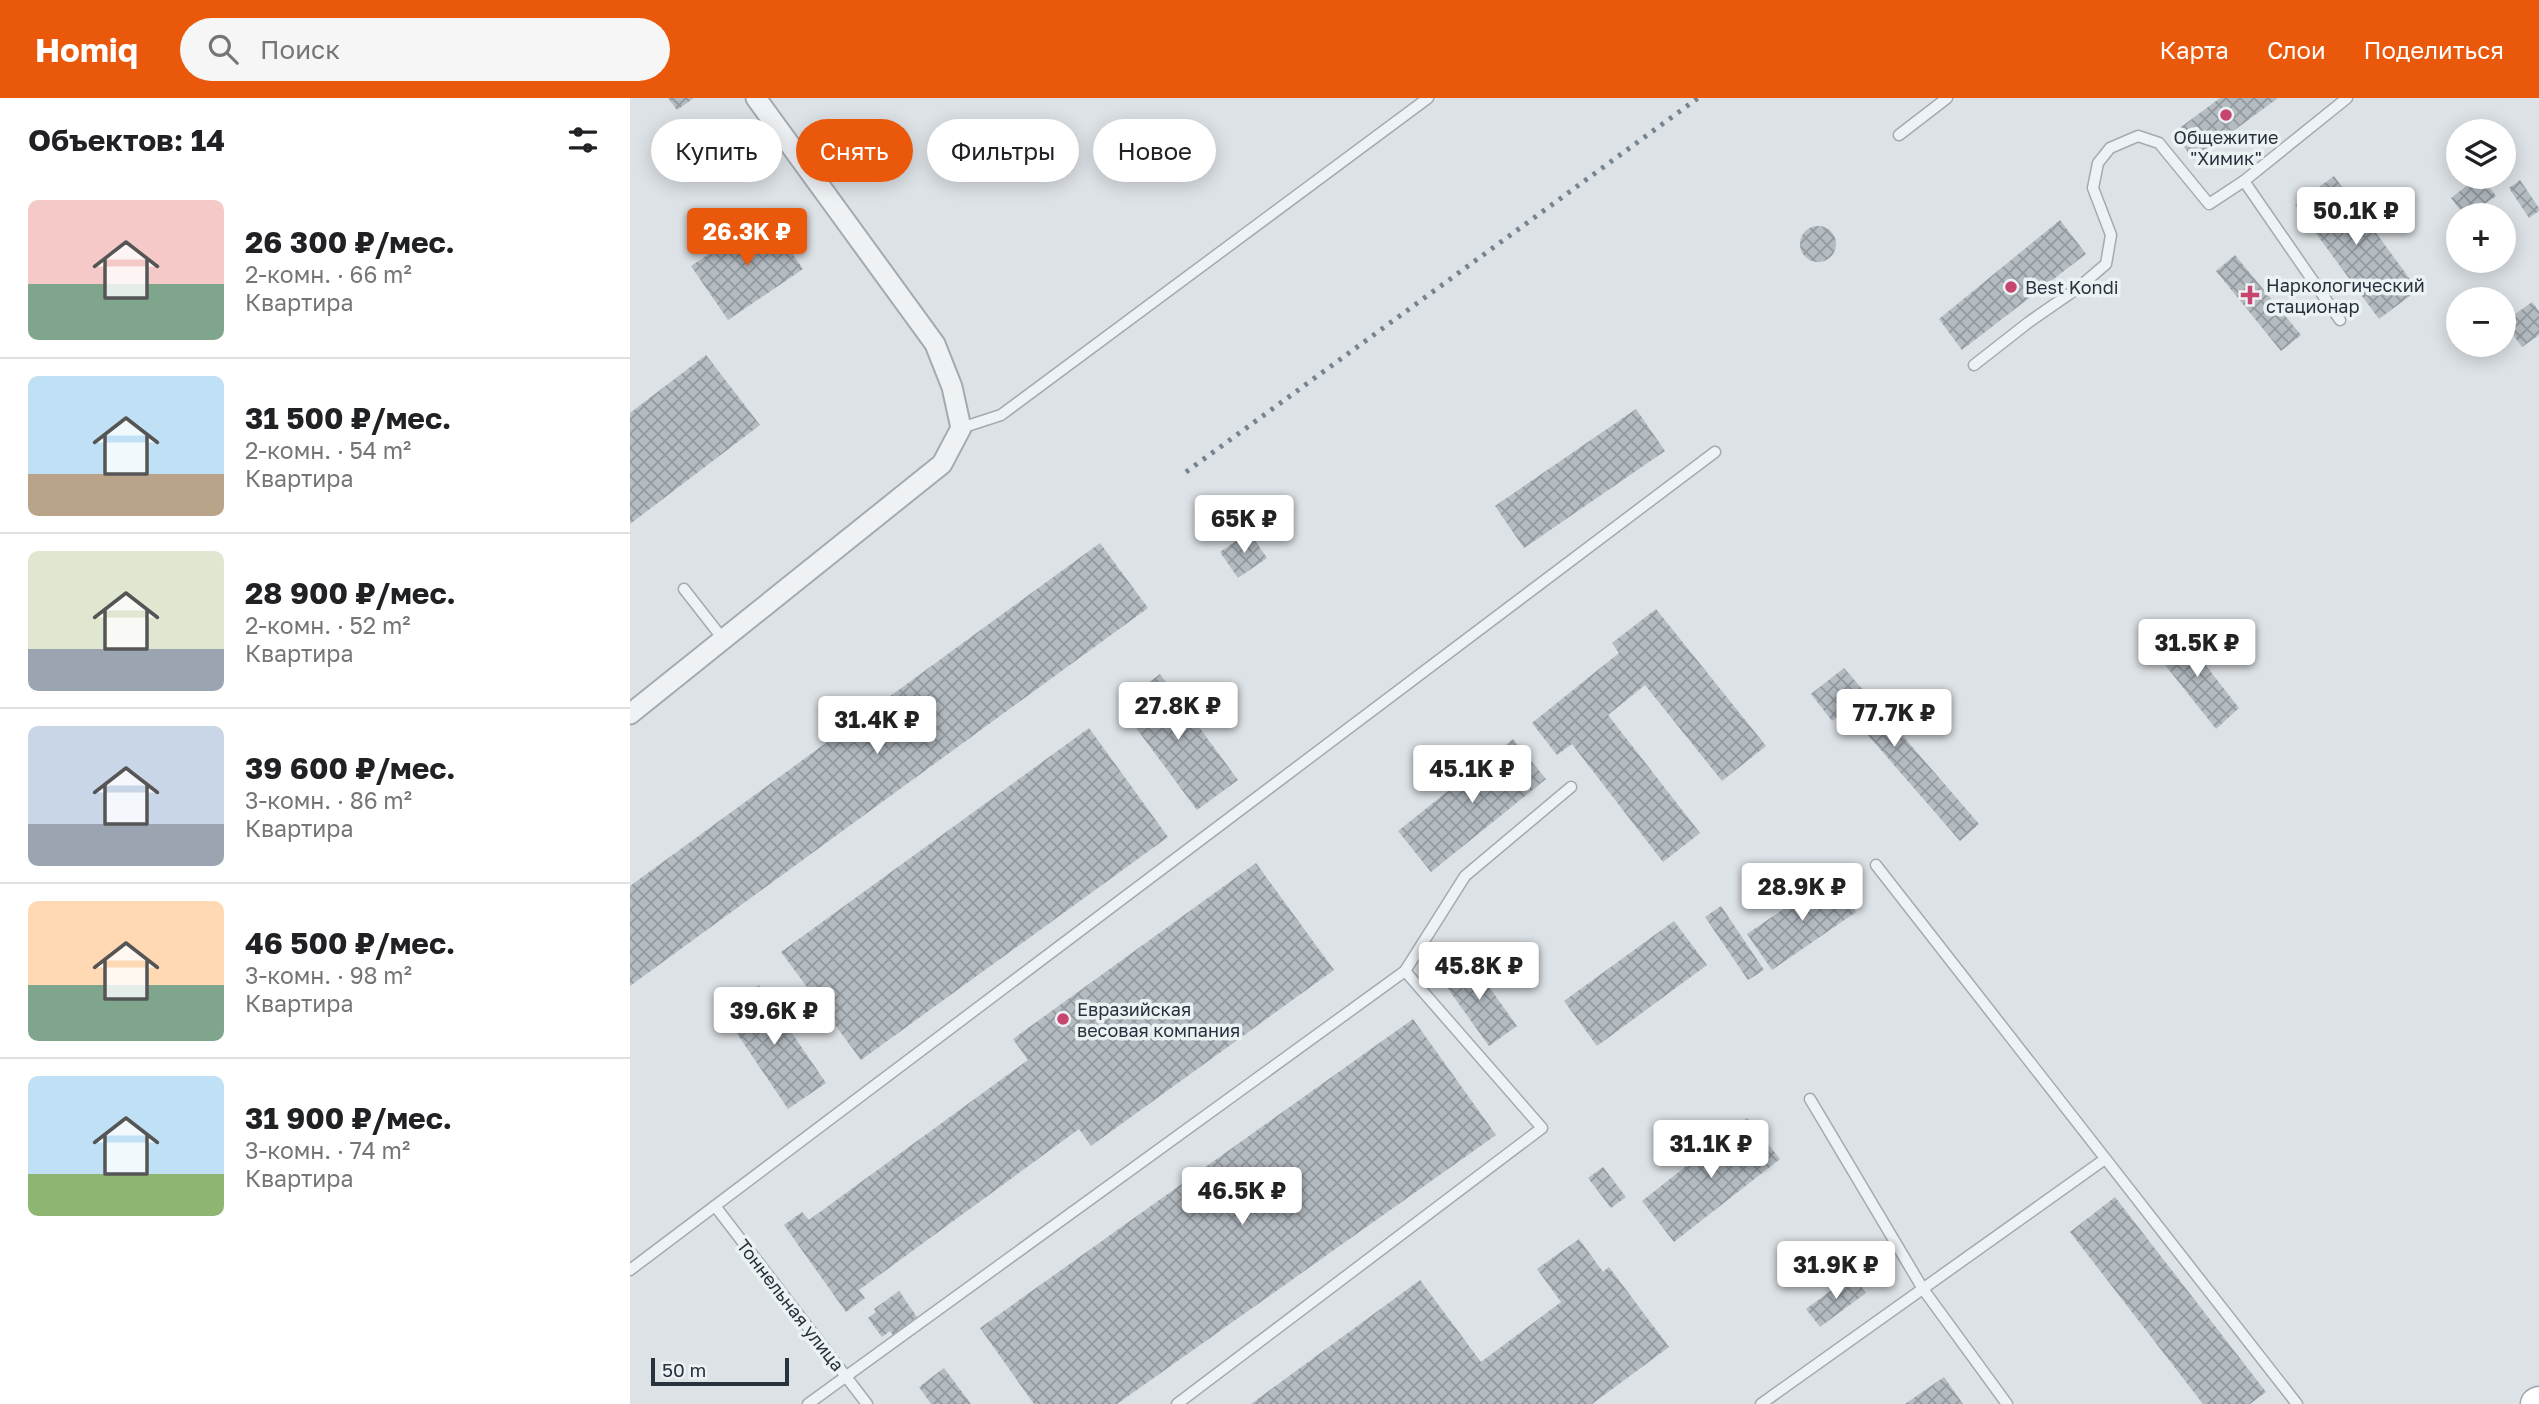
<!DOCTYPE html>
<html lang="ru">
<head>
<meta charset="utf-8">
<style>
  :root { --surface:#fff; --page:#f6f6f6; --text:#202124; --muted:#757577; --line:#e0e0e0; --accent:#ea580c }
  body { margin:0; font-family:"Golos Text",sans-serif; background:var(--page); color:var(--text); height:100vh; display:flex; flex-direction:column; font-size:26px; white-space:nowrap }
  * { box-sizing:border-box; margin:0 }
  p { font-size:23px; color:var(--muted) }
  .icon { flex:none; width:38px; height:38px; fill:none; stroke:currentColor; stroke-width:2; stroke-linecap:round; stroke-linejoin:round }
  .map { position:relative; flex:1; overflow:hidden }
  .drawer { display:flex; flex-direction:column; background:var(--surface); width:630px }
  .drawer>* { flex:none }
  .hud { position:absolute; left:21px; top:21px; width:665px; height:63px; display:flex; gap:14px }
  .buttons { position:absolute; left:1816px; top:21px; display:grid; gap:14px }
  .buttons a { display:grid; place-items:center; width:70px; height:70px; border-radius:50%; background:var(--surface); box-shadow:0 4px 18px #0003; font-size:35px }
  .scale { position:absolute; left:21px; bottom:18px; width:138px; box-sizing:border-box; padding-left:7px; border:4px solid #27323c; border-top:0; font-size:19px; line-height:24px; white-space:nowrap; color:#27323c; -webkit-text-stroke:5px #ecf1f4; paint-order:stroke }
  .price { position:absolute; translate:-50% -60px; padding:0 16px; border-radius:7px; background:#fff; color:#222; font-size:23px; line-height:46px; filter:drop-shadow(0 2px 4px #0008) }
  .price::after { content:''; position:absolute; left:50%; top:42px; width:21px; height:16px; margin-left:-10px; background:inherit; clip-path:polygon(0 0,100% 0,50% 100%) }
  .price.on { background:var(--accent); color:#fff }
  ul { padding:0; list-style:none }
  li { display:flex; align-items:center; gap:21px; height:175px; padding:0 28px }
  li+li { border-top:2px solid var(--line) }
  li span { display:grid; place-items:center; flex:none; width:196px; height:140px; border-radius:10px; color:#555 }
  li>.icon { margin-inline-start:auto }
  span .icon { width:84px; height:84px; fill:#fffc; stroke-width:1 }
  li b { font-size:30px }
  h2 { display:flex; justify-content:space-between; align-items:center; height:84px; padding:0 28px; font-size:30px }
  .chip { padding:0 24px; border-radius:32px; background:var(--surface); box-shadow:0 4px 18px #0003; font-size:24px; line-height:63px }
  .chip.on { background:var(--accent); color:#fff }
  header { display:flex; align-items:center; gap:42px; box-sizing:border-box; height:98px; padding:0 35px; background:var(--accent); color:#fff }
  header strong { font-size:33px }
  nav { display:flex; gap:38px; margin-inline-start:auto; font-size:24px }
  .search { width:490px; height:63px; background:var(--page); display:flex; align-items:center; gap:18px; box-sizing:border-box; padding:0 24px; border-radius:38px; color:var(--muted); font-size:26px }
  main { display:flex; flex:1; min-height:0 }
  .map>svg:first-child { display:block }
  .building { fill:url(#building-cross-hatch) }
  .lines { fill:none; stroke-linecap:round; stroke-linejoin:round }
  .lane-casing { stroke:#a3aab0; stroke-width:13 }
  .street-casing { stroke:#a3aab0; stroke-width:23 }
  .primary-casing { stroke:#9da8b1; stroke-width:35 }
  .lane { stroke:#eff2f5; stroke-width:10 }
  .street { stroke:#eff2f5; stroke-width:19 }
  .primary { stroke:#fff; stroke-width:32 }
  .rail { stroke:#77848f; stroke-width:5; stroke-dasharray:3.5 7; stroke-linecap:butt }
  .poi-dot { fill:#c6466f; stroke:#ecf1f4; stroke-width:2.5 }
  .labels { text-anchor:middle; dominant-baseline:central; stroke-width:7; stroke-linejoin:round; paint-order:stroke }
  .poi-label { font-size:18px; fill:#27323c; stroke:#ecf1f4; text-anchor:start }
  .street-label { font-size:18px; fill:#27323c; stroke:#ecf1f4 }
</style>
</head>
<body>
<header>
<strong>Homiq</strong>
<div class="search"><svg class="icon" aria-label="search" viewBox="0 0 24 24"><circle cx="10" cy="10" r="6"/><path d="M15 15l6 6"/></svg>Поиск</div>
<nav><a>Карта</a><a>Слои</a><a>Поделиться</a></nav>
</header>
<main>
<section class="drawer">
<h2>Объектов: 14<svg class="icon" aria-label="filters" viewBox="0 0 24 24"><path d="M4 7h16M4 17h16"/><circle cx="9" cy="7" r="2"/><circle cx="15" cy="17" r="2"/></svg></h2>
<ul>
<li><span style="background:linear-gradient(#f6c9c9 60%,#7fa58c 0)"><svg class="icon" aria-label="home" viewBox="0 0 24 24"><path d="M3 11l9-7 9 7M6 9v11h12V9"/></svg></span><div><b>26 300 ₽/мес.</b><p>2-комн. · 66 m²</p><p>Квартира</p></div></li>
<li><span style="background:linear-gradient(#bfe0f5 70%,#b9a48a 0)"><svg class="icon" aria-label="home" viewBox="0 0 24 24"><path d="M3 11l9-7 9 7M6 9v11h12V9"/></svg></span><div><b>31 500 ₽/мес.</b><p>2-комн. · 54 m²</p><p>Квартира</p></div></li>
<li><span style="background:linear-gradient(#dfe7d0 70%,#9aa5b1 0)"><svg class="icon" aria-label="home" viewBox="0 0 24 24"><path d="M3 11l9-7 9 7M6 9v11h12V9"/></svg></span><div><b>28 900 ₽/мес.</b><p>2-комн. · 52 m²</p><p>Квартира</p></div></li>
<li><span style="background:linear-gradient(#c9d6e8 70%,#9aa5b1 0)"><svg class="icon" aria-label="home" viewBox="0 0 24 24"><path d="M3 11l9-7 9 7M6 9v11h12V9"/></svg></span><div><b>39 600 ₽/мес.</b><p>3-комн. · 86 m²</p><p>Квартира</p></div></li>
<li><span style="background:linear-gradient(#ffd9b3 60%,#7fa58c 0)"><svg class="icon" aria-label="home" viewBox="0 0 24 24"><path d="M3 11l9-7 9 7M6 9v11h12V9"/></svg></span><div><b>46 500 ₽/мес.</b><p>3-комн. · 98 m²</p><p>Квартира</p></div></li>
<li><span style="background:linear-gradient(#bfe0f5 70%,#8fb573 0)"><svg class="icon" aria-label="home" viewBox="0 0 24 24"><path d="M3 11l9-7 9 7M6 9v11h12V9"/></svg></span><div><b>31 900 ₽/мес.</b><p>3-комн. · 74 m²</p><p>Квартира</p></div></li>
</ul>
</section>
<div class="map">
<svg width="1909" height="1306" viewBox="0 0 1909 1306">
  <defs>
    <pattern id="building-cross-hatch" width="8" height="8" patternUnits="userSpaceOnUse" patternTransform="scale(1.75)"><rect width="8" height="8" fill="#b4bcc2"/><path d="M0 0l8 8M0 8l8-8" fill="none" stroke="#92999f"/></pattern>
  </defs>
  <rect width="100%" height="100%" fill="#dde2e6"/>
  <!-- building -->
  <g class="building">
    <path d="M38 0H64L47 12Z"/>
    <path d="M1590 0H1648L1564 62 1543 35Z"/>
    <path d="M1704 78 1788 192 1749 221 1665 107Z"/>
    <path d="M1848 79H1851L1866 98 1839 117H1834L1821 100Z"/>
    <path d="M1890 82 1909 110V113L1899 120 1879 90Z"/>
    <path d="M136 117 173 171 98 222 61 168Z"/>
    <path d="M1430 122 1456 156 1332 252 1309 221Z"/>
    <circle cx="1188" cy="146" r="18"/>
    <path d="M1605 157 1671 237 1651 253 1586 173Z"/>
    <path d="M1902 204 1909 213V237L1892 249 1874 224Z"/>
    <path d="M76 257 130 327 0 426V315Z"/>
    <path d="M1006 311 1035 353 894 450 865 408Z"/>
    <path d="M619 434 637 460 608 480 590 454Z"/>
    <path d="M470 445 518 510 0 888V788Z"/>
    <path d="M1026 511 1136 648 1092 683 1015 587 978 617 1070 735 1033 764 942 646 927 657 902 625 989 555 982 545Z"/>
    <path d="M1548 532 1609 610 1586 631 1524 553Z"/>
    <path d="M1214 570 1349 726 1330 743 1216 612 1202 623 1181 596Z"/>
    <path d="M530 576 608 682 567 712 489 607Z"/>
    <path d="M459 630 538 739 231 962 151 854Z"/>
    <path d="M883 641 916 681 801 774 768 733Z"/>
    <path d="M626 765 704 872 461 1048 449 1031 229 1192 235 1200 216 1214 154 1127 172 1114 179 1122 398 962 383 941Z"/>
    <path d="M1202 778 1226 814 1142 872 1117 836Z"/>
    <path d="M1091 808 1134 872 1118 882 1075 819Z"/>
    <path d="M1044 823 1077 867 967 948 934 903Z"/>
    <path d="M839 861 887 928 859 948 811 881Z"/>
    <path d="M129 887 196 985 158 1011 91 912Z"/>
    <path d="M783 921 866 1037 487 1306H404L350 1230Z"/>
    <path d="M1117 1020 1150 1061 1044 1144 1012 1103Z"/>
    <path d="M973 1069 996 1099 981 1110 958 1080Z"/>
    <path d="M1485 1099 1636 1294 1620 1306H1573L1440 1134Z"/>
    <path d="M949 1141 973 1174 979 1169 1039 1249 962 1306H621L790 1182 851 1264 931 1204 907 1171Z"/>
    <path d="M1222 1177 1236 1195 1190 1229 1176 1211Z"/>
    <path d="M269 1193 287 1219 263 1237 260 1233 252 1239 238 1220 246 1214 244 1211Z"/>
    <path d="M314 1270 341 1306H301L289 1289Z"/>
    <path d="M1314 1279 1333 1306H1275Z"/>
  </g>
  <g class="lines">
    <defs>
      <g id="lane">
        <path d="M1269 37 1317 0"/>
        <path d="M1710 222 1614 83 1717 0"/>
        <path d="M1344 267 1399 224 1448 190 1476 166 1481 137 1463 90 1468 65 1480 50 1508 38 1529 45 1579 106 1614 83"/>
        <path d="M331 330 371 317 798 0"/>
        <path d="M54 491 93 541"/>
        <path d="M1246 767 1667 1306"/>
        <path d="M775 873 835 778 941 689"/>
        <path d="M1180 1001 1293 1191 1377 1306"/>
        <path d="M85 1108 237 1306"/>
        <path d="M0 1172 1085 354"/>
        <path d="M178 1306 775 873 912 1030 547 1306"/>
        <path d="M1131 1306 1475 1061"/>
      </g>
      <path id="street" d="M0 616 312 366 331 330 322 289 305 246 126 0"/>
      <path id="primary" d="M1907 1306 1909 1305"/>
    </defs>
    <!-- lane casing -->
    <use href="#lane" class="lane-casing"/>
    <!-- street casing -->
    <use href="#street" class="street-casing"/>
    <!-- primary casing -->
    <use href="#primary" class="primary-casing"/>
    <!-- lane -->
    <use href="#lane" class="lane"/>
    <!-- street -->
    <use href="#street" class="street"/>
    <!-- primary -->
    <use href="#primary" class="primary"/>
    <!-- rail -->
    <path class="rail" d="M556 374 1068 0"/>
  </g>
  <!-- markers -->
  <g class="poi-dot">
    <circle cx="1596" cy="17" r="7"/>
    <circle cx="1381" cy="189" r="7"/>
    <path d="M1616.5 186.5h7v7h7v7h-7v7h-7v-7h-7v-7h7z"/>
    <circle cx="433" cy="921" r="7"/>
  </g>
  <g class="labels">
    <!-- poi labels -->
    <g class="poi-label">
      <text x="1596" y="39" text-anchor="middle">Общежитие<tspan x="1596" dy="21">"Химик"</tspan></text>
      <text x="1636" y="187">Наркологический<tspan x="1636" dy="21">стационар</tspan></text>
      <text x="1395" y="189">Best Kondi</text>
      <text x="447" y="911">Евразийская<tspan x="447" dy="21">весовая компания</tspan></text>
    </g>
    <!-- street labels -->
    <g class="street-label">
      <text transform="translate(161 1207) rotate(52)">Тоннельная улица</text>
    </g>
  </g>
</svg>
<div class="buttons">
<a><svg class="icon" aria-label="layers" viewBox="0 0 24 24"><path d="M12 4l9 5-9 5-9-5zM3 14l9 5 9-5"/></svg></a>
<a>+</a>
<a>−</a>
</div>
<div class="scale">50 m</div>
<b class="price" style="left:1726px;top:149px">50.1K ₽</b>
<b class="price on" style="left:117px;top:170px">26.3K ₽</b>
<b class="price" style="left:614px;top:457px">65K ₽</b>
<b class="price" style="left:1567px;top:581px">31.5K ₽</b>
<b class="price" style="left:548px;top:644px">27.8K ₽</b>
<b class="price" style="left:1264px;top:651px">77.7K ₽</b>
<b class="price" style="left:247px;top:658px">31.4K ₽</b>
<b class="price" style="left:842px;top:707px">45.1K ₽</b>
<b class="price" style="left:1172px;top:825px">28.9K ₽</b>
<b class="price" style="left:849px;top:904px">45.8K ₽</b>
<b class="price" style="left:144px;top:949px">39.6K ₽</b>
<b class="price" style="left:1081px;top:1082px">31.1K ₽</b>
<b class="price" style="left:612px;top:1129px">46.5K ₽</b>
<b class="price" style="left:1206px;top:1203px">31.9K ₽</b>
<div class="hud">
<a class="chip">Купить</a>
<a class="chip on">Снять</a>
<a class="chip">Фильтры</a>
<a class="chip">Новое</a>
</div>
</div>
</main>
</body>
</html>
